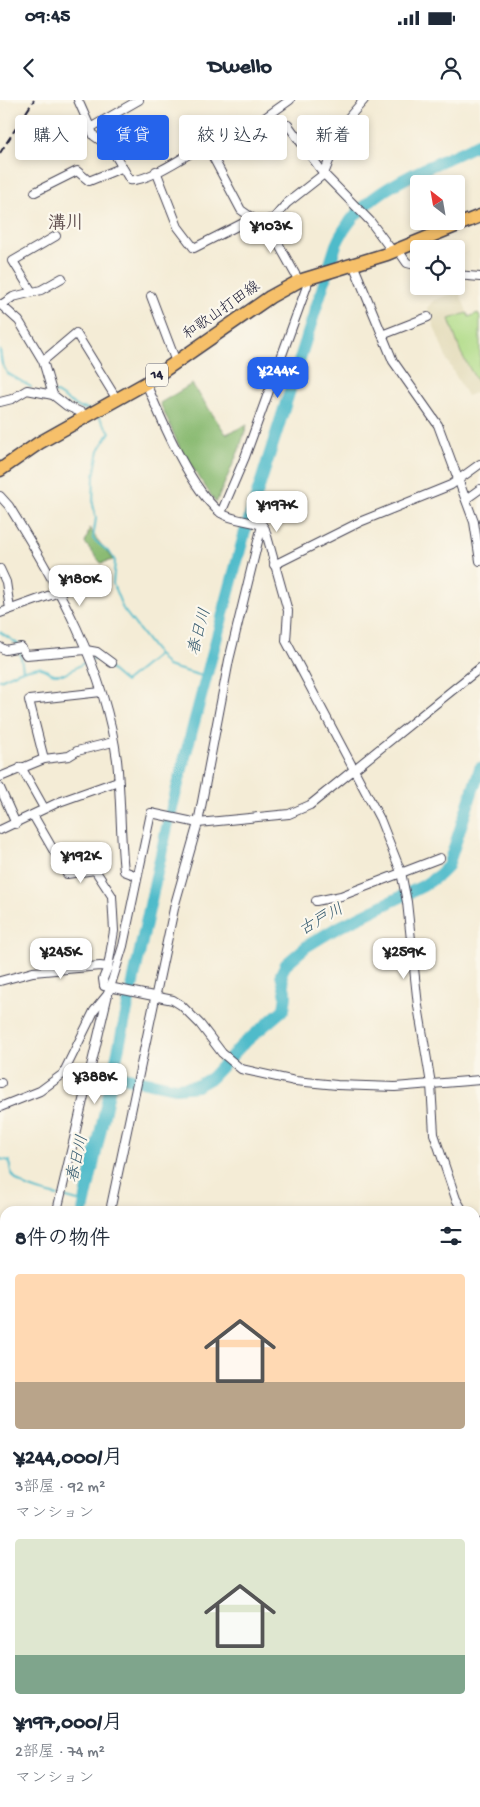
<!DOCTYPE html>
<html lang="ja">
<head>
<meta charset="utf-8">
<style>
  :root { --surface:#fff; --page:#f6f6f7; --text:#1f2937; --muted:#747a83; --accent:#2563eb }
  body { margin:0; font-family:"Gochi Hand","Klee One",sans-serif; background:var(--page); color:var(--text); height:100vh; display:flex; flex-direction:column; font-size:19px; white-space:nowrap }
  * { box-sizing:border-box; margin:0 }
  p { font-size:16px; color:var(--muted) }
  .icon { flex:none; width:28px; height:28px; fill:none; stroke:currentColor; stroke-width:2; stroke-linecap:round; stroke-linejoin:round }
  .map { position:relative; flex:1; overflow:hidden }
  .details { position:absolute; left:0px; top:1106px; width:480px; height:601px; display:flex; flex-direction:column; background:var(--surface); border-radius:15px 15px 0 0; box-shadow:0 2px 8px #0003 }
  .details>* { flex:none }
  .hud { position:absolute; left:15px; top:15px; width:450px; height:45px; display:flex; gap:10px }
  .needle { width:32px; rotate:329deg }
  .fabs { position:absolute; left:410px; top:75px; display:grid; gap:10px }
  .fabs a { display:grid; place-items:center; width:55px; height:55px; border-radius:5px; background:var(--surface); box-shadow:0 2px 8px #0003; font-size:25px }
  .price { position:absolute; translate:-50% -42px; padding:0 11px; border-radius:10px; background:#fff; color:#222; font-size:16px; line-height:32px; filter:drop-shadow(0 1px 2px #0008) }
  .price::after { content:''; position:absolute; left:50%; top:30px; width:15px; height:11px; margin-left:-8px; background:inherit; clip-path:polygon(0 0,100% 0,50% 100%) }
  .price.selected { background:var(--accent); color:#fff }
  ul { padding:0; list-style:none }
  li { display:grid; align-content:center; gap:10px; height:265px; padding:0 15px }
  li span { display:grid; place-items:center; height:155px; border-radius:5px; color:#555 }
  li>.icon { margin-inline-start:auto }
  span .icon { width:90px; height:90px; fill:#fffc; stroke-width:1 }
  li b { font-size:21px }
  h2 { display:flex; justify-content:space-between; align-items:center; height:60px; padding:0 15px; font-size:21px }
  .pill { padding:0 18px; border-radius:5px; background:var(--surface); box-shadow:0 2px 8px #0003; font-size:18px; line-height:45px }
  .pill.selected { background:var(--accent); color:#fff }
  .status { display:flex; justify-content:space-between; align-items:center; height:35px; padding:0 25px; background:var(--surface); direction:ltr }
  .status svg { height:14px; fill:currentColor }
  header { display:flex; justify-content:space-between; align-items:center; height:65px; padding:0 15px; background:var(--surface); font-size:22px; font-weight:800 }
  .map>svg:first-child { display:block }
  .built { fill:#e3dbba }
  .green { fill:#afdb86; stroke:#687e60 }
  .forest { fill:#8bbb73; stroke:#566e57 }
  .water { fill:#4fbbca; stroke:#386e82 }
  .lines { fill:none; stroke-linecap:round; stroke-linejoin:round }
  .stream { stroke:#4fbbca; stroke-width:2 }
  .river { stroke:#4fbbca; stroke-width:12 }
  .street-casing { stroke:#424052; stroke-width:10 }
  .primary-casing { stroke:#424052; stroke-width:15 }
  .street { stroke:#fff; stroke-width:8 }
  .primary { stroke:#f6c06b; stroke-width:12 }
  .rail { stroke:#22223b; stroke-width:2; stroke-dasharray:8 4; stroke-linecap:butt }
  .labels { text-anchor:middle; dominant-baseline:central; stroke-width:4.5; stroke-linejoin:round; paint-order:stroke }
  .shield { fill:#fbf7ec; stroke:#636270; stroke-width:1 }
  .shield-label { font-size:14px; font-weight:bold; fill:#22223b }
  .street-label { font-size:15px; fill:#22223b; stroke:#fbf7ec }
  .water-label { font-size:16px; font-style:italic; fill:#32586d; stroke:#fbf7ec }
  .quarter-label { font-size:18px; font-weight:bold; fill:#625151; stroke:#fbf7ec }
</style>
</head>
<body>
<div class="status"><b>09:45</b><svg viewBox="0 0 49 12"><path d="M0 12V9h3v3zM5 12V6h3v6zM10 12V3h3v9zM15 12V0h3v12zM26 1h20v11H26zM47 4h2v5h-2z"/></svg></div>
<header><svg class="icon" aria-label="back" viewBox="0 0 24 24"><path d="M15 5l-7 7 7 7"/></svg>Dwello<svg class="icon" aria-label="person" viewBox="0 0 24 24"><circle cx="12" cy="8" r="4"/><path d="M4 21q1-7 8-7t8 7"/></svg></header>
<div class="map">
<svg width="480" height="1707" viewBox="0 0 480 1707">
  <rect width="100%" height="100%" fill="#fbf7ec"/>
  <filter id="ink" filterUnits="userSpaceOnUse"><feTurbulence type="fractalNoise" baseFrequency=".02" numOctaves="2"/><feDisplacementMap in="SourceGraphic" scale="10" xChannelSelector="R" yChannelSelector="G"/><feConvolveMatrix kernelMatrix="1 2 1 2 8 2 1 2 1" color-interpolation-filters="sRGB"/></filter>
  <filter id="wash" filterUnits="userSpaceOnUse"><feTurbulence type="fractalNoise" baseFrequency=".0096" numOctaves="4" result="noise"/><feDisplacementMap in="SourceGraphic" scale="20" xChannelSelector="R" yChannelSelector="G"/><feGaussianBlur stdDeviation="1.12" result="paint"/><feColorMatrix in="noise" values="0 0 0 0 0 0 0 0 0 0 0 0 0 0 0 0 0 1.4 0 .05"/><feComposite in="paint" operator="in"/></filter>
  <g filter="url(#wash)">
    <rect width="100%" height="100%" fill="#f4ecd6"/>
    <!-- built -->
    <path class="built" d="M459 191 469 217 478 213 480 218V291L467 296 447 260 427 208 434 200Z"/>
    <!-- green -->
    <g class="green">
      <path d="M467 213 469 217 478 213 480 218V287L461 253 449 219Z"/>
      <path d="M480 1182V1224L475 1226V1185Z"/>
    </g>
    <!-- forest -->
    <g class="forest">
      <path d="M192 284 226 334 247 325 239 350 216 403 180 348 160 303Z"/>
      <path d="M90 428C96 441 106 448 113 460L101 463 85 443Z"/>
    </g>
    <!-- water -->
    <g class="water">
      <path d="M480 1237V1616L475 1617V1239Z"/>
      <path d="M5 1447V1679L0 1681V1449Z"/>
    </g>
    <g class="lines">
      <!-- stream -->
      <g class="stream">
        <path d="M0 250 2 264 7 273 31 287"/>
        <path d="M55 292 80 308 88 309"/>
        <path d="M98 316 110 332 99 350 94 376 93 404 96 418 93 439 110 453 115 461 113 484 123 509 167 566 206 577"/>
        <path d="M0 532 18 544"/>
        <path d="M20 551 23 570"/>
        <path d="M92 559 97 558 125 582 158 555"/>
        <path d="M0 580 20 571 39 567 54 574H65L87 561"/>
        <path d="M0 1059 10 1061C7 1086 40 1092 58 1096"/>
        <path d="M63 1097 85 1103"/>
      </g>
      <!-- river -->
      <g class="river">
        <path d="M113 975 176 988 197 986 211 978 241 946 284 909 286 896 281 874 286 864 307 846 335 829 423 786 439 775 448 766 480 668"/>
        <path d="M83 1111 167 727 186 653 244 435 336 145C361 87 428 70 480 43"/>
      </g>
    </g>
  </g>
  <g filter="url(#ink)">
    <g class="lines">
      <defs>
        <g id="street">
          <path d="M78 0 94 36 111 48 130 80C146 83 190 53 206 44L241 110 258 122 274 118 287 103 324 74 343 24 364 0"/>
          <path d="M288 25 324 74 370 121 393 152"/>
          <path d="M90 28 139 0"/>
          <path d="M210 52 242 34 290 0"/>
          <path d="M156 71 178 127 194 148 251 119"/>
          <path d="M35 92 77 71 89 81 121 68"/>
          <path d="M274 118 279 145 299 181"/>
          <path d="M398 150 407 163 419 166"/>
          <path d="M353 164 393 261 438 325 474 422 480 461"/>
          <path d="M456 175 480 177"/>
          <path d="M32 192 13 161 56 136"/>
          <path d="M151 196 176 262"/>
          <path d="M0 204 19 221 43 261 53 295 67 306 87 315"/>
          <path d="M1 205 13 197 41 190 62 178"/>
          <path d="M382 235 428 217"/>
          <path d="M43 261 76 233 116 298"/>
          <path d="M146 283C160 317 191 391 221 413 231 420 250 421 262 425L265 429 288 511 286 541 380 719 401 772 407 802 418 906 431 984 434 1034 456 1099 463 1111"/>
          <path d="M0 302 12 299 27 290 53 295"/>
          <path d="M0 396 9 406C57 484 105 568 117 660 121 697 120 734 124 771L137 776"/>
          <path d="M466 399 480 389"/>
          <path d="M221 413 245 357 307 186 308 177"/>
          <path d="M274 465 362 421 451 385 480 364"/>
          <path d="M0 469 6 482 10 509"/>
          <path d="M0 513 90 481"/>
          <path d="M0 547 5 550 21 547 26 555 86 550 97 552 112 563"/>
          <path d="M44 659 29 600 101 592"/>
          <path d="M21 667 44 708"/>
          <path d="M0 677 44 659 69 656 77 651 113 642"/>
          <path d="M0 688 16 724"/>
          <path d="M33 715 67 774 95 770 112 796 114 831 108 867"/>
          <path d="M0 730 59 702 118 681"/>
          <path d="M316 801 341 796 440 758"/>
          <path d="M0 881 33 872 100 866 108 867 103 879 104 886 173 900 181 905 200 924 222 953 241 969 295 981 337 985 395 987 480 980"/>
          <path d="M0 983H1"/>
          <path d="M0 1007 40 991 63 974 94 911 108 894 123 846 151 713 198 723 289 714 310 705 480 568"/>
          <path d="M57 1111 108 894"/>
          <path d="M110 1111 175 804 198 723 229 560 262 425"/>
          <path d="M475 1121 480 1122"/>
          <path d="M475 1159 480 1156"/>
          <path d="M0 1221H5"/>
          <path d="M0 1413 5 1398"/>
          <path d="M303 1702V1707"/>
          <path d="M106 1707 121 1702"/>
          <path d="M155 1707 156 1703"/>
        </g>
        <path id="primary" d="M0 370 39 343 146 283 270 197 299 181 387 154 480 116"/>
      </defs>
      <!-- street casing -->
      <use href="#street" class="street-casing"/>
      <!-- primary casing -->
      <use href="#primary" class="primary-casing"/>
      <!-- street -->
      <use href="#street" class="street"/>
      <!-- primary -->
      <use href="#primary" class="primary"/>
      <!-- rail -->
      <path class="rail" d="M0 53 34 0"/>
    </g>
  </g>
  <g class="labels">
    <!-- shield labels -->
    <rect class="shield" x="146" y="263.5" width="22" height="23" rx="4"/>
    <g class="shield-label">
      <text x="157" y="275">14</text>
    </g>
    <!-- street labels -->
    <g class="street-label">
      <text transform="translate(222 211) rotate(-35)">和歌山打田線</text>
    </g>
    <!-- water labels -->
    <g class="water-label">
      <text transform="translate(201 532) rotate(-75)">春日川</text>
      <text transform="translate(322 821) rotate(-29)">古戸川</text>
      <text transform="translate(79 1059) rotate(-77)">春日川</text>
    </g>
    <!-- quarter labels -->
    <g class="quarter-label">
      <text x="66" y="124">溝川</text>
    </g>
  </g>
</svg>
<div class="fabs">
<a><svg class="needle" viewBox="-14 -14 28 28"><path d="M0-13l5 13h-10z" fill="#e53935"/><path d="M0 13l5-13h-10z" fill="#747a83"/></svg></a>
<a><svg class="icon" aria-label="locate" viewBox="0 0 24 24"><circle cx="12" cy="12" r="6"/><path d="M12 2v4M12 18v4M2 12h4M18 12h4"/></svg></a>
</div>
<b class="price" style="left:271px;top:154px">¥103K</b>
<b class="price selected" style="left:278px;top:299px">¥244K</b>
<b class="price" style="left:277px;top:433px">¥197K</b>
<b class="price" style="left:80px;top:507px">¥180K</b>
<b class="price" style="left:81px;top:784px">¥192K</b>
<b class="price" style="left:61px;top:880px">¥245K</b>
<b class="price" style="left:404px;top:880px">¥259K</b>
<b class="price" style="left:95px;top:1005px">¥388K</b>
<div class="hud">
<a class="pill">購入</a>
<a class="pill selected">賃貸</a>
<a class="pill">絞り込み</a>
<a class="pill">新着</a>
</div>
<section class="details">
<h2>8件の物件<svg class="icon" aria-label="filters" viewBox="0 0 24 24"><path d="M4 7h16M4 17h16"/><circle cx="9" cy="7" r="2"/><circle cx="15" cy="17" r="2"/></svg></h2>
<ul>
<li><span style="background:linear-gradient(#ffd9b3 70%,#b9a48a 0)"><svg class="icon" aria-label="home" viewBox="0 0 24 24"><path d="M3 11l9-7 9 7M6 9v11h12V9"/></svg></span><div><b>¥244,000/月</b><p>3部屋 · 92 m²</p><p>マンション</p></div></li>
<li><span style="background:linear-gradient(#dfe7d0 75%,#7fa58c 0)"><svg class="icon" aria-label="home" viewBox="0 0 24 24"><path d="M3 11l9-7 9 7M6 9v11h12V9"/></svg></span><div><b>¥197,000/月</b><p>2部屋 · 74 m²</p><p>マンション</p></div></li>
</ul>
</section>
</div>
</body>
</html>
